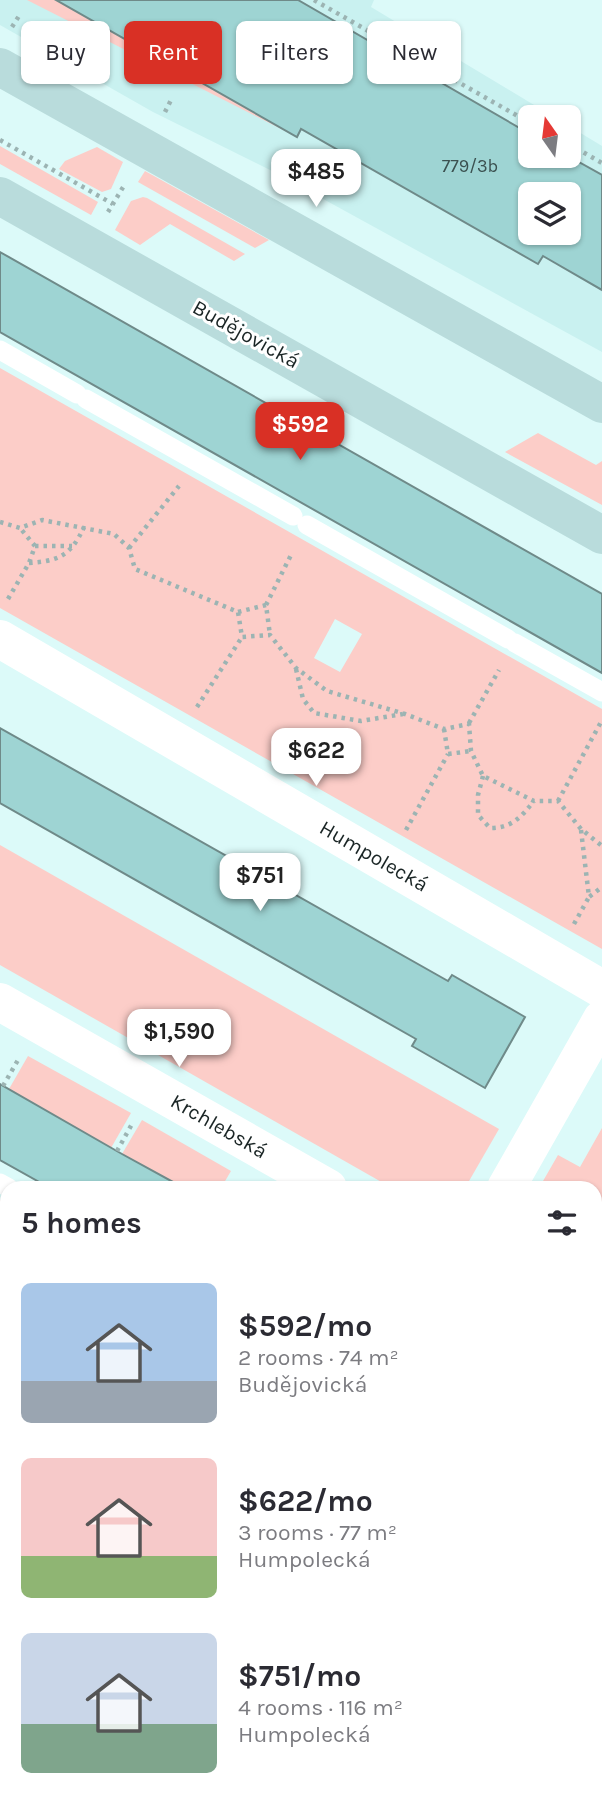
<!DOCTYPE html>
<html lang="en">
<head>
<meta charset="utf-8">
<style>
  :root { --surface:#fff; --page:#f2f2f3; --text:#2b2b33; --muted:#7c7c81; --accent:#d93025 }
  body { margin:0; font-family:Karla,sans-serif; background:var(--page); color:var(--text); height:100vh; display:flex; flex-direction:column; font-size:26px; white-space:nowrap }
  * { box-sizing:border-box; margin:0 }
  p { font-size:23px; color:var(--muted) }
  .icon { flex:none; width:38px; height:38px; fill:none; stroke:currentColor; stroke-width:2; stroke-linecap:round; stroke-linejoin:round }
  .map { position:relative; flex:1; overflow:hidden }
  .details { position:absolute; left:0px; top:1181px; width:602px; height:625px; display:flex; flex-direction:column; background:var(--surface); border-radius:21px 21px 0 0; box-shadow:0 2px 5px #0004 }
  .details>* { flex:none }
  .banner { position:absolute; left:21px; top:21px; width:560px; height:63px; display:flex; gap:14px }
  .needle { width:46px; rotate:346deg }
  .controls { position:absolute; left:518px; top:105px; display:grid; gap:14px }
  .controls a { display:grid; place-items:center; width:63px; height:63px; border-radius:10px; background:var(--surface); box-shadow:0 2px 5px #0004; font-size:35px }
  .price { position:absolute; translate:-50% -60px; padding:0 16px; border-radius:14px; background:#fff; color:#222; font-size:23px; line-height:46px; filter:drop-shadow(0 2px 4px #0008) }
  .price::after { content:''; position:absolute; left:50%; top:42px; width:21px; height:16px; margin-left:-10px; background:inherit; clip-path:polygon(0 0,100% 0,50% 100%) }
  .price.current { background:var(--accent); color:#fff }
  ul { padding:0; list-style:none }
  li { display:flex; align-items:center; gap:21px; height:175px; padding:0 21px }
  li span { display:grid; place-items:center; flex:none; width:196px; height:140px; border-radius:10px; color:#555 }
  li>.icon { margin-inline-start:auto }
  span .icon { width:84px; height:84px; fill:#fffc; stroke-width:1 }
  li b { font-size:30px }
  h2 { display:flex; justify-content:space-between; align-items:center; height:84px; padding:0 21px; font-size:30px }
  .tag { padding:0 24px; border-radius:10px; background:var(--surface); box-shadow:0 2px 5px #0004; font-size:24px; line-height:63px }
  .tag.current { background:var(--accent); color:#fff }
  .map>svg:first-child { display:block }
  .built { fill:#c9f1f0; fill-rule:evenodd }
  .green { fill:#fccdc8; fill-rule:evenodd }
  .building { fill:#9ed4d3; stroke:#6f8a89; stroke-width:2; fill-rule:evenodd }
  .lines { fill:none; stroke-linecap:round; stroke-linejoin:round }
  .path { stroke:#9cb4b3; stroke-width:4.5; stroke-dasharray:3.5 5; stroke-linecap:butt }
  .lane { stroke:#fff; stroke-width:19 }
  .street { stroke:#fff; stroke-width:38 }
  .secondary { stroke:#b9dcdc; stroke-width:38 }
  .labels { text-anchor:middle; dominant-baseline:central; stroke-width:6; stroke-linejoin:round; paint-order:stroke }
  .number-label { font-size:18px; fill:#3b5150 }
  .street-label { font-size:21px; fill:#1a2525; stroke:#fff }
</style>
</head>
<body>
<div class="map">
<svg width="602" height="1805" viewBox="0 0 602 1805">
  <rect width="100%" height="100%" fill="#dcfaf9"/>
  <!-- built -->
  <path class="built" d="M0 0H374L371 7 554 117H530V156H569V126L602 146V352L274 172 153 112 0 25ZM530 194H569V233H530Z"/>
  <!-- green -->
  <g class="green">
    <path d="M27 0H56L297 137Z"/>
    <path d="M0 146 98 202 91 215 0 164Z"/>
    <path d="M97 147 123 162 111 189 102 192 59 169 65 161Z"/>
    <path d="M145 171 269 240 255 248 138 182Z"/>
    <path d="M143 197 147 198 245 254 234 261 170 224 140 245 115 230 131 201Z"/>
    <path d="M0 368 602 709V949L0 608ZM335 619 362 634 340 672 314 658Z"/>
    <path d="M538 433 596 465 602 461V505L505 452Z"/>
    <path d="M0 845 499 1129 465 1188H392L0 965Z"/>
    <path d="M28 1056 131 1113 111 1148 9 1089Z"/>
    <path d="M142 1120 231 1171 221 1188H184L122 1154Z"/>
    <path d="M602 1128V1410L596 1422 602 1426V1433L595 1446V1188H539L558 1155 580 1167Z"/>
    <path d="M0 1200 7 1204V1324L0 1320Z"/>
    <path d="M7 1509V1799H46L43 1805H0V1521Z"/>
    <path d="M602 1734V1805H562L565 1799H595V1746Z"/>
    <path d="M193 1799H395L392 1805H190Z"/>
  </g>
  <!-- building -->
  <g class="building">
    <path d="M56 0H298L530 134V156H568L602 175V290L543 256 538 264 301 129 297 137ZM530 194H569V233H530Z"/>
    <path d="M0 252 602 594V673L0 332Z"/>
    <path d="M0 728 448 981 452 975 525 1017 485 1088 412 1046 416 1039 0 803Z"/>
    <path d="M0 1084 122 1154 184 1188H50L0 1160Z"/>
  </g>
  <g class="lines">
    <!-- path -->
    <g class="path">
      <path d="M314 0 530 123"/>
      <path d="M12 27 19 16"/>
      <path d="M165 112 171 100"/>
      <path d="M0 140 113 204"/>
      <path d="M569 144 602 163"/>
      <path d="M108 212 125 184"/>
      <path d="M0 522 20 528 42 520 114 534 129 548 135 569 238 612 242 637 270 635 296 668 327 691 405 714 444 729 469 724 471 751 483 776 534 801H558L581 829 602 846"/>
      <path d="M35 546H72"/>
      <path d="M129 548 179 486"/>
      <path d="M29 563C58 561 71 556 84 527"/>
      <path d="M8 599 29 563 35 546 20 528"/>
      <path d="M266 605 292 553"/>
      <path d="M238 612 266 605 270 635"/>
      <path d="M296 669 303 699 314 713 361 721 403 714"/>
      <path d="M197 707 242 637"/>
      <path d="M469 723 499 670"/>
      <path d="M444 729 448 754 471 751"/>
      <path d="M483 776 478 795V815L490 828C512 828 521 817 534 801"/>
      <path d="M558 801 601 722"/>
      <path d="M406 830 448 754"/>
      <path d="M581 830 589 897 602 887"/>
      <path d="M574 924 589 897"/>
      <path d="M3 1086 18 1060"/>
      <path d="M117 1151 132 1124"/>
      <path d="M595 1411 600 1413"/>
      <path d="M595 1634 602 1622"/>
      <path d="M595 1797 602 1784"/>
      <path d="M486 1804 489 1805"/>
      <path d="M29 1805 33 1799"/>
    </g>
    <!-- lane -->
    <g class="lane">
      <path d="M0 350 77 394"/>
      <path d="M86 399 293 516"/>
      <path d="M307 525 508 639"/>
      <path d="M515 643 602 692"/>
      <path d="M0 1183 9 1188"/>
    </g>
    <!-- street -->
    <g class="street">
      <path d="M0 639 602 989"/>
      <path d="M0 1002 328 1188"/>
      <path d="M506 1188 602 1019"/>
      <path d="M0 1354 7 1358"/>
      <path d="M0 1475 7 1463"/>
      <path d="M595 1697 602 1685"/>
      <path d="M169 1805 172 1799"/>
      <path d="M534 1805 537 1799"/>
    </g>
    <!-- secondary -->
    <g class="secondary">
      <path d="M0 67 602 404"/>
      <path d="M0 196 602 535"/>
    </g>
  </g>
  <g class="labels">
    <!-- number labels -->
    <g class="number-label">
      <text x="470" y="166">779/3b</text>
    </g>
    <!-- street labels -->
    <g class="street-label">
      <text transform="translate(246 334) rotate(29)">Budějovická</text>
      <text transform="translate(374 856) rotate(30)">Humpolecká</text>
      <text transform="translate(219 1126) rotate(30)">Krchlebská</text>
    </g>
  </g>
</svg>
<div class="controls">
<a><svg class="needle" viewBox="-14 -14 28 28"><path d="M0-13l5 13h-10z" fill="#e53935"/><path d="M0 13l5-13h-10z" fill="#7c7c81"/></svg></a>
<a><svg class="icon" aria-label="layers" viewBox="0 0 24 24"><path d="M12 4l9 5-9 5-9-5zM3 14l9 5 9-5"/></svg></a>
</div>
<b class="price" style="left:316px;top:209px">$485</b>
<b class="price current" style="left:300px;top:462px">$592</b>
<b class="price" style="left:316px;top:788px">$622</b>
<b class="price" style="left:260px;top:913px">$751</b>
<b class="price" style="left:179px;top:1069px">$1,590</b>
<div class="banner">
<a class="tag">Buy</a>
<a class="tag current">Rent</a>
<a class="tag">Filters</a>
<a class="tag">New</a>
</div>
<section class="details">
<h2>5 homes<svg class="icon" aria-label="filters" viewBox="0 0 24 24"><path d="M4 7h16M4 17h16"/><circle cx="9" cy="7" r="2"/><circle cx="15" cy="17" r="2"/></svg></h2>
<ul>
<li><span style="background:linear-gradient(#a9c7e8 70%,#9aa5b1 0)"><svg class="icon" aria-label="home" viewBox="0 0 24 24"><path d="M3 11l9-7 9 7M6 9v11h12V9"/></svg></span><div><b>$592/mo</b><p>2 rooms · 74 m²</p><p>Budějovická</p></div></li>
<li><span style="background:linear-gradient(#f6c9c9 70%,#8fb573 0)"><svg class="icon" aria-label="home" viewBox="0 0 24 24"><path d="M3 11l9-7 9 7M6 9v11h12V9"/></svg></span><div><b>$622/mo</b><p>3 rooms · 77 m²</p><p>Humpolecká</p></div></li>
<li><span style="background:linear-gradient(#c9d6e8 65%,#7fa58c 0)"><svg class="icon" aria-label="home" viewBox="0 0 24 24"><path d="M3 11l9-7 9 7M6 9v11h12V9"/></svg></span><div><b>$751/mo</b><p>4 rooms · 116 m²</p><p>Humpolecká</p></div></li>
</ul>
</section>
</div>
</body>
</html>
